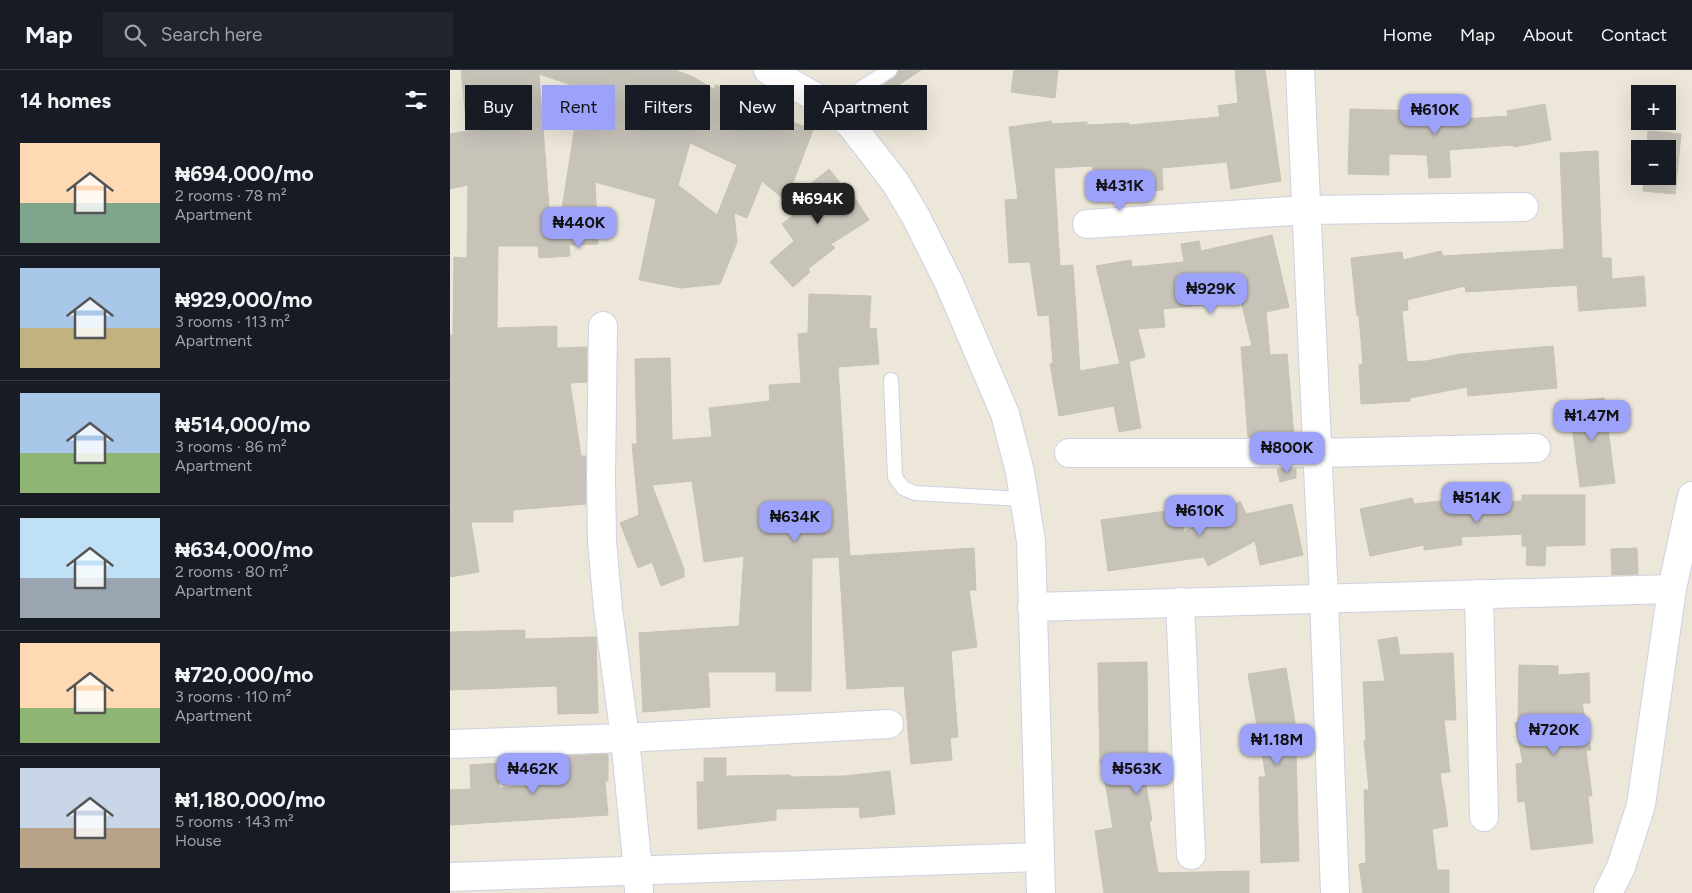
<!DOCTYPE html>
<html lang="en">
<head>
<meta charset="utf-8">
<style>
  :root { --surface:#171b24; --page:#20242c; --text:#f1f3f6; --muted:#9ea1a6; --line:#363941; --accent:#9ca2fa }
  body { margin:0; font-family:Figtree,sans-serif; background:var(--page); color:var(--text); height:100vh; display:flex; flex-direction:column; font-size:19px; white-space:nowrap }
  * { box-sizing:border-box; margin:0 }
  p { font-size:16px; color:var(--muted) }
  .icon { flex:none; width:28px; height:28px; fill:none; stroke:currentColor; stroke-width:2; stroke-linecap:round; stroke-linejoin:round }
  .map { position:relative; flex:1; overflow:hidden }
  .drawer { display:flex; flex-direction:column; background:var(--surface); width:450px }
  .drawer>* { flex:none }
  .guide { position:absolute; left:15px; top:15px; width:475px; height:45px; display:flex; gap:10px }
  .buttons { position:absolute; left:1181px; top:15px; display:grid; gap:10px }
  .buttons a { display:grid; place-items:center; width:45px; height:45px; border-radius:0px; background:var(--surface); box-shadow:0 5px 20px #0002; font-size:25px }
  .price { position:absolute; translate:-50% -42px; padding:0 11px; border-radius:10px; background:var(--accent); color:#111; font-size:16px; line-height:32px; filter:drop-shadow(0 1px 2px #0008) }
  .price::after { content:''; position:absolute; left:50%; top:30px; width:15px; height:11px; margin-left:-8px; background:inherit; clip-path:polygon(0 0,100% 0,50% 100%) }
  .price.on { background:#222; color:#fff }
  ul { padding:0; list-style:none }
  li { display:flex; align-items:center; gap:15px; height:125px; padding:0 20px }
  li+li { border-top:1px solid var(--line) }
  li span { display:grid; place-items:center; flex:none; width:140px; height:100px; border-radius:0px; color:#555 }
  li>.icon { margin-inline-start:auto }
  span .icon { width:60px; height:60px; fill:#fffc; stroke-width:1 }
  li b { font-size:21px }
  h2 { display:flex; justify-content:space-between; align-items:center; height:60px; padding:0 20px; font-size:21px }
  .pill { padding:0 18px; border-radius:0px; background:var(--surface); box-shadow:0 5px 20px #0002; font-size:18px; line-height:45px }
  .pill.on { background:var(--accent); color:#111 }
  header { display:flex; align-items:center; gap:30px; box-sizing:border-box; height:70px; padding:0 25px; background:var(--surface); border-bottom:1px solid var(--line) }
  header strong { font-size:24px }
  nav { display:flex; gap:28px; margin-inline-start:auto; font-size:18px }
  .search { width:350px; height:45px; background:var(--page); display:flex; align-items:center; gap:12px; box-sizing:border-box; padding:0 18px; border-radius:0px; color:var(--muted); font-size:19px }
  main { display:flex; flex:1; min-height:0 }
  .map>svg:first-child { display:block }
  .building { fill:#c7c3b9; stroke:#c7c3b3; fill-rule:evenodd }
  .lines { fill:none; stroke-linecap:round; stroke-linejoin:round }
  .lane-casing { stroke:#cfd0e3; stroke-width:16 }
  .street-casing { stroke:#cfd0e3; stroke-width:30 }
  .lane { stroke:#fff; stroke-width:14 }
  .street { stroke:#fff; stroke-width:28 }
</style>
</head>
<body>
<header>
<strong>Map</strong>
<div class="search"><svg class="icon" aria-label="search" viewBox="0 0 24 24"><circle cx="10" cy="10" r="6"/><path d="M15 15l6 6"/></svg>Search here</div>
<nav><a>Home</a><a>Map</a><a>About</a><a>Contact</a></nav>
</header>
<main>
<section class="drawer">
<h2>14 homes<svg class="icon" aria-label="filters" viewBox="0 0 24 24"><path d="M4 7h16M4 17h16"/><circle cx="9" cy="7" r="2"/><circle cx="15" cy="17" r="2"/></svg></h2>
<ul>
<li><span style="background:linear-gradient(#ffd9b3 60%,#7fa58c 0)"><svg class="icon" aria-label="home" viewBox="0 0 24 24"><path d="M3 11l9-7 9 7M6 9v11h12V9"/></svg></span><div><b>₦694,000/mo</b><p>2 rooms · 78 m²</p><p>Apartment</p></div></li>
<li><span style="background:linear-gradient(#a9c7e8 60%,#c2b280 0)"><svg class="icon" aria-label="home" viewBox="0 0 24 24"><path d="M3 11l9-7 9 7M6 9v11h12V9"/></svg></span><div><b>₦929,000/mo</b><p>3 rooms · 113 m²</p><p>Apartment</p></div></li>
<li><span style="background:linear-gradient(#a9c7e8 60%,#8fb573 0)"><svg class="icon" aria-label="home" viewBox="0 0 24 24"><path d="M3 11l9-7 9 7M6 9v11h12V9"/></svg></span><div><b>₦514,000/mo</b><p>3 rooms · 86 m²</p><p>Apartment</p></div></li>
<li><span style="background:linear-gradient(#bfe0f5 60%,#9aa5b1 0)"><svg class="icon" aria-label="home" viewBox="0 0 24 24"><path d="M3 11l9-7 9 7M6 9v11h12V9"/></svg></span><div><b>₦634,000/mo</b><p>2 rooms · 80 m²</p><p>Apartment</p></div></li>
<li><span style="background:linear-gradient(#ffd9b3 65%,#8fb573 0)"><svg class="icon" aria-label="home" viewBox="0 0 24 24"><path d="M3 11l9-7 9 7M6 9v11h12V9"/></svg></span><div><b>₦720,000/mo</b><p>3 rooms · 110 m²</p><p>Apartment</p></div></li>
<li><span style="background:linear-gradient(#c9d6e8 60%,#b9a48a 0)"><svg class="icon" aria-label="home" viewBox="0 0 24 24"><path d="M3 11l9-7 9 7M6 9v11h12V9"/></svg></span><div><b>₦1,180,000/mo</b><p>5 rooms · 143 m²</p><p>House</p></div></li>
</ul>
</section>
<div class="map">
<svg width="1242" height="823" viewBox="0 0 1242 823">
  <rect width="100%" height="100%" fill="#ece7d9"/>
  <!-- building -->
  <g class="building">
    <path d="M11 0H225L241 6 264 19 266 15 310 35 308 38 363 60 336 131 312 111 297 148 284 143 287 172 270 214 231 218 189 210 206 129 145 112 148 174 119 175 120 186 89 188 88 176H48L47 258 107 256V278L137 277V312L120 313 131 386H136V434L63 440V452H21L29 502 0 507V265H3L4 187 17 188 18 115 0 119V64L17 61ZM89 4 131 18 108 164H101ZM240 73 287 95 267 145 228 115Z"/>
    <path d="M449 0H471L435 24 430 17 445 7Z"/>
    <path d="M564 0H608L605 28 561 22Z"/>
    <path d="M785 0H815L831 111 781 119 777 92 712 98 713 120 690 122 689 107 648 118 642 96 604 98 610 196 623 195 630 301 679 292 691 358 669 362 664 336 609 346 600 294 603 293 599 245 588 246 580 192 559 193 555 130 568 129 559 57 602 51 601 54 637 52V55L679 53V55L770 47 768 36 788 33Z"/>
    <path d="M1095 34 1101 70 1064 77 1063 75 999 80 1001 107 979 108 977 85 939 84V105L898 104 900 39 976 41 996 40 997 50 1058 46 1057 41Z"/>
    <path d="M1198 61 1231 64 1225 124 1193 121 1194 106H1218V79H1197Z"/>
    <path d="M1148 81 1152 188H1161L1162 209 1194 206 1196 236 1129 241 1127 215 1016 222 1015 216 957 230 958 240 952 241 957 292 976 291 1011 284 1103 276 1107 318 1018 326 1017 317 960 328V331L911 334 909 295 913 294 909 246H907L901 188 952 182 953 190 991 181 993 186 1114 179 1110 83Z"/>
    <path d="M379 99 391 114 395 112 419 150 381 174 385 178 358 199 360 202 343 217 320 192 344 171 332 154 349 141 338 132Z"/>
    <path d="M822 165 839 237 816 242 820 285 837 284 844 367H798L791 277 802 276 791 231 713 239 715 257 688 259 695 287 670 294 646 196 681 190 682 197 734 192 731 174 749 171 751 181Z"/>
    <path d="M359 224 421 226 419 259 426 258 429 294 388 297 400 486 524 478 526 520H519L527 577 501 581 508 667 500 668 502 690 461 694 454 616 397 619 389 487 362 488 361 621H326V602H258L260 637 193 642 189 563 289 556 294 486 254 492 242 411 202 415 234 499V507L211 516 202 492 188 498 170 453 189 445 182 374H187L185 289 220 288 222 370 262 367 259 338 320 331 319 315 351 313 348 264 358 263Z"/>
    <path d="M1154 328 1165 413 1130 417 1119 332Z"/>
    <path d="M827 399H846V408L830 412Z"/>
    <path d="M1072 425H1135V475L1096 476 1095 496 1076 495 1077 476H1072V464L1011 467 1012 475 974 480V475L920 486 910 439 962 428 964 434 1007 429 1008 434 1072 431Z"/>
    <path d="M790 431 796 444 842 434 853 485 810 495 805 471 758 496 754 487 658 501 651 450 731 439 734 462Z"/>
    <path d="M1187 478 1188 504 1162 505 1161 479Z"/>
    <path d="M75 560V569L146 567 148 643 108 644 107 616 0 620V562Z"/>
    <path d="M947 567 950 585 1003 583 1006 650H994L1000 702 990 703 998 756 982 759 987 800H999V823H913L909 794 916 793 914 720H919L914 671H916L913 612 935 611 928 570Z"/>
    <path d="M697 592 698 693H692L702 750 699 751 708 803 799 801V823H654L645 761 663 758 652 694H650L648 593Z"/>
    <path d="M1069 595 1108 596V605L1139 603 1140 633H1132L1141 680 1136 681 1142 726H1138L1143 773 1081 780 1075 731 1068 732 1066 694 1073 693 1065 653 1068 652Z"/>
    <path d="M836 598 850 683 846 684 849 791 811 793 809 707H816L798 604Z"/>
    <path d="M158 684V711H155L158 745 0 755V720L21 719 20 695 48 693 49 718 115 714V686Z"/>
    <path d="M254 688H276V706L340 705 341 707 395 706 440 701 445 744 410 748 409 737 326 739V750L248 759 247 712H254Z"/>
  </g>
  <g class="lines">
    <defs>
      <g id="lane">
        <path d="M388 43 410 19 440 0"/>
        <path d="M441 310 445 407 453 418 465 423 574 429"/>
      </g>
      <g id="street">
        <path d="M318 0 376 33 401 55 445 112 466 147 499 213 555 344 570 402 581 471 591 823"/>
        <path d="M850 0 874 528 885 823"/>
        <path d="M637 154 857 140 1074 137"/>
        <path d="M153 256 151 407 152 471 158 539 175 668 188 801 189 823"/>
        <path d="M619 383H867L1086 378"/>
        <path d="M1029 524 1034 747"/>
        <path d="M730 532 741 785"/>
        <path d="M582 537 1222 519"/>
        <path d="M0 674 175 668 439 654"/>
        <path d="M0 807 589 787"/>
        <path d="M1158 823 1171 797 1191 735 1222 519 1242 426"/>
      </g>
    </defs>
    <!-- lane casing -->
    <use href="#lane" class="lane-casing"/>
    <!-- street casing -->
    <use href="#street" class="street-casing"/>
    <!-- lane -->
    <use href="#lane" class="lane"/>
    <!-- street -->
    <use href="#street" class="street"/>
  </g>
</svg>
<div class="buttons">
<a>+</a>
<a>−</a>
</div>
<b class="price" style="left:985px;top:66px">₦610K</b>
<b class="price" style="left:670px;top:142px">₦431K</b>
<b class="price on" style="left:368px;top:155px">₦694K</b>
<b class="price" style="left:129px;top:179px">₦440K</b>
<b class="price" style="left:761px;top:245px">₦929K</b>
<b class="price" style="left:1142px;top:372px">₦1.47M</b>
<b class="price" style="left:837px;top:404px">₦800K</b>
<b class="price" style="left:1027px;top:454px">₦514K</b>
<b class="price" style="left:750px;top:467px">₦610K</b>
<b class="price" style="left:345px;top:473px">₦634K</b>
<b class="price" style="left:1104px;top:686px">₦720K</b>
<b class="price" style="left:827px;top:696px">₦1.18M</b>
<b class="price" style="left:83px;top:725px">₦462K</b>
<b class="price" style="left:687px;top:725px">₦563K</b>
<div class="guide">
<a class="pill">Buy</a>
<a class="pill on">Rent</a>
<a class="pill">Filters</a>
<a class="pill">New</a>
<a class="pill">Apartment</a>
</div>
</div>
</main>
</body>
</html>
